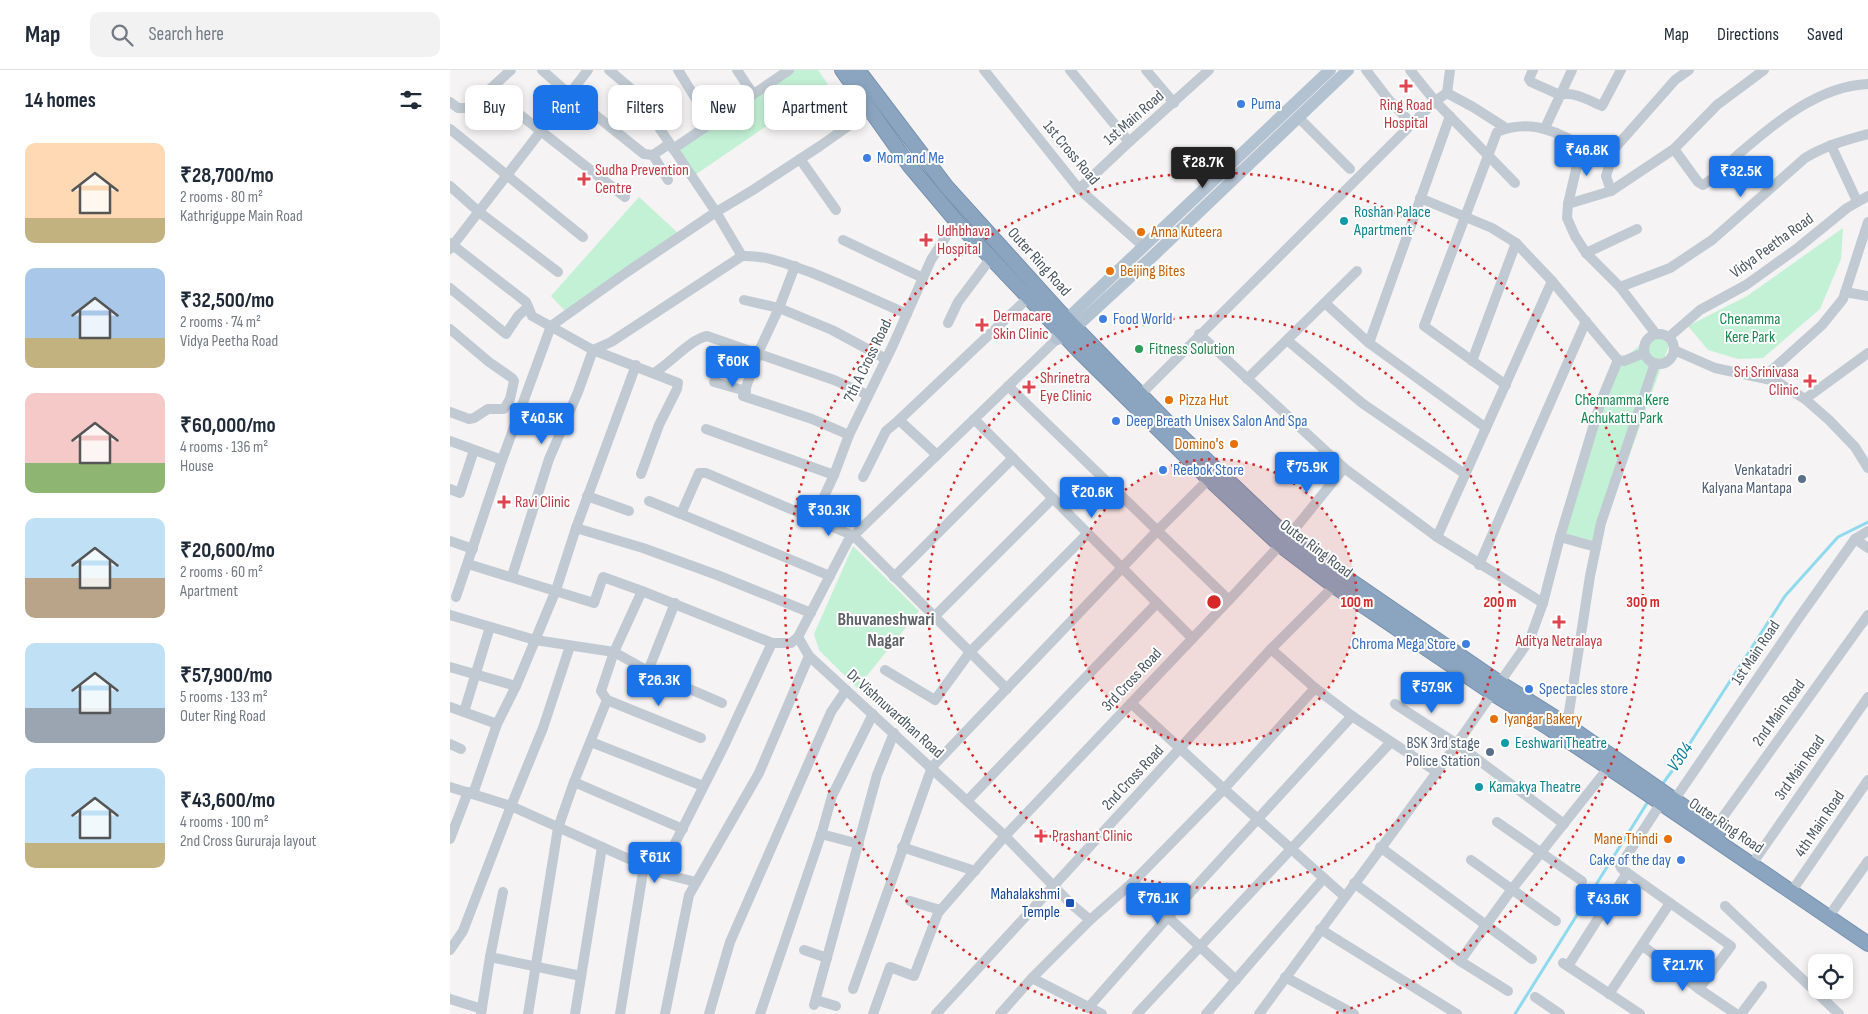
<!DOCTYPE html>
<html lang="en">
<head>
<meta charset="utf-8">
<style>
  :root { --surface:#fff; --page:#f2f2f3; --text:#1f2937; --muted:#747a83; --line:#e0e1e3; --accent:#1a73e8 }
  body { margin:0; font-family:"Sofia Sans Condensed",sans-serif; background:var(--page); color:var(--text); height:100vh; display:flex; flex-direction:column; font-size:19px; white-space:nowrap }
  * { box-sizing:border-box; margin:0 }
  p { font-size:16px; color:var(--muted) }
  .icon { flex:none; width:28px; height:28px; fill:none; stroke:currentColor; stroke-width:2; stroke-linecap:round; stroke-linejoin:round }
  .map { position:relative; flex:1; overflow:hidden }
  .sheet { display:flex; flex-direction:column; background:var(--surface); width:450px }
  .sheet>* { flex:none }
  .banner { position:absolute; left:15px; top:15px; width:475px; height:45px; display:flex; gap:10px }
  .tools { position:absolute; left:1358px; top:884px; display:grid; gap:10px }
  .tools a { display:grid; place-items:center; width:45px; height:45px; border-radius:10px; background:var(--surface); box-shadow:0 2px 8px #0003; font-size:25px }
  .price { position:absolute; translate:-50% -42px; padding:0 11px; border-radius:5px; background:var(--accent); color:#fff; font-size:16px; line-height:32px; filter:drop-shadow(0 1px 2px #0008) }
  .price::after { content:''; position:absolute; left:50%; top:30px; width:15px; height:11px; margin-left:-8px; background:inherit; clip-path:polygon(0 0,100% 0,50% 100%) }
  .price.active { background:#222; color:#fff }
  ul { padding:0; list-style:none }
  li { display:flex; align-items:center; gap:15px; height:125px; padding:0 25px }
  li span { display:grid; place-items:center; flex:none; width:140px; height:100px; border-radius:10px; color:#555 }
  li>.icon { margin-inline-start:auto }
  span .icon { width:60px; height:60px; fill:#fffc; stroke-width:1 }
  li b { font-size:21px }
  h2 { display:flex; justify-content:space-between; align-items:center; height:60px; padding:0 25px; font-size:21px }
  .chip { padding:0 18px; border-radius:10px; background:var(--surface); box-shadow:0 2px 8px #0003; font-size:18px; line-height:45px }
  .chip.active { background:var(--accent); color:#fff }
  header { display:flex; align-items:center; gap:30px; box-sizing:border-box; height:70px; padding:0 25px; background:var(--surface); border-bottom:1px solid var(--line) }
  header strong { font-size:24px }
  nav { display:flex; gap:28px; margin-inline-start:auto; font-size:18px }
  .search { width:350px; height:45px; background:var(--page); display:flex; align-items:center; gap:12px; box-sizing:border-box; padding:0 18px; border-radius:10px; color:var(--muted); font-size:19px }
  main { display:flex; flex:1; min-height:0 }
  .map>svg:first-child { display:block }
  .green { fill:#c3f1d5 }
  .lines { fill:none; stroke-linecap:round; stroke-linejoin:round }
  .stream { stroke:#90daee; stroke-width:3 }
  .highway-casing { stroke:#7690ad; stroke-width:16 }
  .minor { stroke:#c1cad2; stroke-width:10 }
  .major { stroke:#b3c2d1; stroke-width:12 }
  .highway { stroke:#8ba5c1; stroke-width:14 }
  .ring { fill:none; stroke:#d62828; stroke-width:2.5; stroke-dasharray:2.5 5 }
  .health-dot { fill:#e0444e; stroke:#fff; stroke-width:2 }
  .shop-dot { fill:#3f7fe0; stroke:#fff; stroke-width:2 }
  .culture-dot { fill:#0f9aa8; stroke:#fff; stroke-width:2 }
  .food-dot { fill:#e8710a; stroke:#fff; stroke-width:2 }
  .leisure-dot { fill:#2e9e5b; stroke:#fff; stroke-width:2 }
  .service-dot { fill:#5c6f8a; stroke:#fff; stroke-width:2 }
  .transit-dot { fill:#1a4fb4; stroke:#fff; stroke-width:2 }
  .labels { text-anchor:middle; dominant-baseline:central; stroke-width:4; stroke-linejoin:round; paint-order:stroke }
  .shop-label { font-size:16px; fill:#366cbe; stroke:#fff; text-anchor:start }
  .health-label { font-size:16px; fill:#be3a42; stroke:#fff; text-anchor:start }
  .street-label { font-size:16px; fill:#4a5661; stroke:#fff }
  .culture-label { font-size:16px; fill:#0d838f; stroke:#fff; text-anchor:start }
  .food-label { font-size:16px; fill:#c56008; stroke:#fff; text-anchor:start }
  .park-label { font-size:16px; fill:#17864f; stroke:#fff }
  .leisure-label { font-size:16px; fill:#27864d; stroke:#fff; text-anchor:start }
  .service-label { font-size:16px; fill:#4e5e75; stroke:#fff; text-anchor:end }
  .transit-label { font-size:16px; fill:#164399; stroke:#fff; text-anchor:end }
  .neighbourhood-label { font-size:18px; font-weight:bold; fill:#5f6368; stroke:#fff }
  .water-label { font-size:18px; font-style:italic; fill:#0c7c9b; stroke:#fff }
  .centre { fill:#d62828; stroke:#fff; stroke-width:2.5 }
  .ring-label { font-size:15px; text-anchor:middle; font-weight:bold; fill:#d62828; stroke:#fff; stroke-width:4; stroke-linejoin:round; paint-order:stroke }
</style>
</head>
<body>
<header>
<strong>Map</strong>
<div class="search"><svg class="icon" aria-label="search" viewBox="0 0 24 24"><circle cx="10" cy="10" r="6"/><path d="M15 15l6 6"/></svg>Search here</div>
<nav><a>Map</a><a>Directions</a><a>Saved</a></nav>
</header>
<main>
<section class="sheet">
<h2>14 homes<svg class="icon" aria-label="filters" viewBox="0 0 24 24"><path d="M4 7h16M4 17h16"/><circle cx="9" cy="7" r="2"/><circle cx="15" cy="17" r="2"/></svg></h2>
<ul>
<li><span style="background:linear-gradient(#ffd9b3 75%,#c2b280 0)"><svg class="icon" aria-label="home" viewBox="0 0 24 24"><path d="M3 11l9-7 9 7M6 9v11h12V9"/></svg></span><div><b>₹28,700/mo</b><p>2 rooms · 80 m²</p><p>Kathriguppe Main Road</p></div></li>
<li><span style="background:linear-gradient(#a9c7e8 70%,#c2b280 0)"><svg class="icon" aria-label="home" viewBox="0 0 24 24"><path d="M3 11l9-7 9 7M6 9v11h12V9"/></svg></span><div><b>₹32,500/mo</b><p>2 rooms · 74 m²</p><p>Vidya Peetha Road</p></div></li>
<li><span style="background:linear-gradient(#f6c9c9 70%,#8fb573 0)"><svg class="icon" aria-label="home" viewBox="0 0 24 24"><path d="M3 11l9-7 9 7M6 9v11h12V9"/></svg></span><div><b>₹60,000/mo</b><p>4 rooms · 136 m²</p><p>House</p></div></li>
<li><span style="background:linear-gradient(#bfe0f5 60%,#b9a48a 0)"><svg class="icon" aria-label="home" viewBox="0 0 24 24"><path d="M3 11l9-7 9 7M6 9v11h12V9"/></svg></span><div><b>₹20,600/mo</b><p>2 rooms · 60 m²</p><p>Apartment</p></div></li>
<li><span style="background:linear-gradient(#bfe0f5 65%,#9aa5b1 0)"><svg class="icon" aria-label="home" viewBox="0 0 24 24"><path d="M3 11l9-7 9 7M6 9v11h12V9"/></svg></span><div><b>₹57,900/mo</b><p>5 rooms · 133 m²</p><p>Outer Ring Road</p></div></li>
<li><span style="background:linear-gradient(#bfe0f5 75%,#c2b280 0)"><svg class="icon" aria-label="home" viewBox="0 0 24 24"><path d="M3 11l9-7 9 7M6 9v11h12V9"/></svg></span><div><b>₹43,600/mo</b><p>4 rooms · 100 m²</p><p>2nd Cross Gururaja layout</p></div></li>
</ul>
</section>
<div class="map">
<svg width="1418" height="944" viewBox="0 0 1418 944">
  <rect width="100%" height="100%" fill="#f5f3f3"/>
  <!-- green -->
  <g class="green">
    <path d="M343 0H368L378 14 245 105 227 79Z"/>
    <path d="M189 127 229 164 115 241 101 226Z"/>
    <path d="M1393 158 1391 189 1370 239 1313 288 1288 289 1258 280 1238 256 1297 226Z"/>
    <path d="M1205 263 1219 275 1147 476C1133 481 1119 477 1109 465L1168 293Z"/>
    <path d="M403 476 469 541 407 618 369 580 364 564Z"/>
  </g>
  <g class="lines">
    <!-- stream -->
    <g class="stream">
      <path d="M1211 716 1222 701 1335 526 1388 467 1418 452"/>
      <path d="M1065 944 1199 730"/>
    </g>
    <defs>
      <g id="highway">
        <path d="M392 0 459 95 507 152 630 282 759 409 830 475 884 516 1042 623 1099 658 1189 718 1418 874"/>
        <path d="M408 0 496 116 609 241 729 364 826 456 891 504 1050 613 1117 655 1269 761"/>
      </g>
    </defs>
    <!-- highway casing -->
    <use href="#highway" class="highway-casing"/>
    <!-- minor -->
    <g class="minor">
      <path d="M92 0 119 24 194 84 203 85 219 74"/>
      <path d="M159 0 185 22 266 142 292 186C317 185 337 194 360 202 393 215 425 230 457 244"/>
      <path d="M228 0 261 53"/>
      <path d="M287 0 303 24"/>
      <path d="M534 0 629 119 694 177"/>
      <path d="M620 0 679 72"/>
      <path d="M696 0 724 33"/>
      <path d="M916 0 939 30 962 54"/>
      <path d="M960 0 985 31 1065 113"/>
      <path d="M1083 0 1079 9 1081 12 1110 25C1124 21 1140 31 1152 36L1171 0"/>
      <path d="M997 23 1023 37 1056 58"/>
      <path d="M46 26 175 127"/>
      <path d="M0 32 8 38H19L61 0"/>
      <path d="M848 47 900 99"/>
      <path d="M1095 58 1122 0"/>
      <path d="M0 59 133 167"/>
      <path d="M1381 75 1407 131"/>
      <path d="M223 79 339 0"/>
      <path d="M1224 79 1248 112 1253 115C1267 107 1279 93 1291 82 1326 52 1369 16 1418 14"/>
      <path d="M203 85 218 110"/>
      <path d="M350 89 386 140"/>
      <path d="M0 116 29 142 108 202"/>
      <path d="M629 119 679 72 759 0"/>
      <path d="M1161 121 1156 106 1165 78 1225 10 1239 0"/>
      <path d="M970 128 1042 158 1066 173 1102 211 1168 290"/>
      <path d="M1118 134 1161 121 1224 79 1267 35 1314 0"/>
      <path d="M393 170 473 208"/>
      <path d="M0 173 76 232 82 246 143 280 128 322 99 389 62 506"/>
      <path d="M0 179 138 0"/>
      <path d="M1136 183 1187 159"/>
      <path d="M345 196 329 238 308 283 293 326 362 349 399 365"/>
      <path d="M1170 217 1220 198 1262 170 1355 88C1375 76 1395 70 1418 64"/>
      <path d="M0 218 56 264 68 246 78 237"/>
      <path d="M1395 222 1418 226"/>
      <path d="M294 230 329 238 382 260 436 289"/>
      <path d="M875 233 919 273 1036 358"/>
      <path d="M498 253 508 232 541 188"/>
      <path d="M0 259 39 292 62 308 64 311 60 329 54 339H38L24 348 19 349 0 342"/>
      <circle cx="1209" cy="279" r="15"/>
      <path d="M749 264 894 398 987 467 1093 533"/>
      <path d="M1219 267 1250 240 1296 215 1349 177 1397 138 1418 126"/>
      <path d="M607 269 398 471 348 567 359 586 555 766 620 833 640 850"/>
      <path d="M837 270 912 333 1015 404"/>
      <path d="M919 273 1000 46"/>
      <path d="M1224 280 1265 298 1326 311 1355 329 1379 350 1405 377 1418 398"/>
      <path d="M1168 290 1174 291 1194 283"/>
      <path d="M1022 291 1066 173"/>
      <path d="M204 303C221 293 239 270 257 266L384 310 418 325"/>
      <path d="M1313 308 1372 255 1393 229 1418 152"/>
      <path d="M797 309 907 201"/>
      <path d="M264 312 296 321"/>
      <path d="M1056 315 974 256 1047 62C1076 50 1099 58 1125 72L1129 87 1118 134 1117 148 1125 166 1136 183 1170 217 1206 264"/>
      <path d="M558 316 779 530"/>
      <path d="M690 325 985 31 997 23 1000 0"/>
      <path d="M1355 329 1418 283"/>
      <path d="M524 349 742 568"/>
      <path d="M256 359 384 405"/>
      <path d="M0 371 52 390"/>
      <path d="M487 385 449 350 578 228"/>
      <path d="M191 404 209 355 227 319 228 313 143 280 161 272 292 186"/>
      <path d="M413 407 436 361 449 350"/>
      <path d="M0 419 10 423 24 380"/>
      <path d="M137 426 179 441"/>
      <path d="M199 431 231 444"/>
      <path d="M364 448 384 405 399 365 443 275 481 190 497 165 507 152"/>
      <path d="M126 458 186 295"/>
      <path d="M839 466 894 398"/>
      <path d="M987 467 1102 211"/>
      <path d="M1110 467 1146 477"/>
      <path d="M1405 469 1418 478"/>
      <path d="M0 471 23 479"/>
      <path d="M18 494 144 533 153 507 192 521"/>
      <path d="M1029 495 1136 251"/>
      <path d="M380 506 231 444 249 403H256L404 466 557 619"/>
      <path d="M444 507 563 388"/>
      <path d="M6 527 52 390 101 256 177 202 266 142 303 120 370 76 420 41"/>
      <path d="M0 545 85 570 164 582 198 601 272 633"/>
      <path d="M484 547 603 428"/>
      <path d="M821 579 865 618 902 646 987 702"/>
      <path d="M0 597 66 616"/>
      <path d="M435 600 485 630 520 582 638 463"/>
      <path d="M198 601 225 533"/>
      <path d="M157 630 251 668"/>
      <path d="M681 633 774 719 894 826"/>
      <path d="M945 634 1007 674 1114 754"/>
      <path d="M0 637 47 654"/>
      <path d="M14 642 40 557"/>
      <path d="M1117 655 1140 506 1151 453 1205 293"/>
      <path d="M141 672 253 716"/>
      <path d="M0 674 11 679"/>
      <path d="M124 712 233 759"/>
      <path d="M0 717 61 736 93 658 120 576"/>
      <path d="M23 724 47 654 66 616 106 520 126 458 193 478 267 505 361 543"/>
      <path d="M1225 729 1348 549 1405 469 1418 461"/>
      <path d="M517 731 707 533"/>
      <path d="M1211 733 1170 796 1172 799 1281 876 1249 919"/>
      <path d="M1047 752 1132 811"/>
      <path d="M1265 758 1418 545"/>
      <path d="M371 764 409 774"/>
      <path d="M0 769 18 722"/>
      <path d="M452 777 525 801"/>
      <path d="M930 777 1082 889"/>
      <path d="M1307 787 1418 627"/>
      <path d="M1021 790 1106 851"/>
      <path d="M210 803 246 812"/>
      <path d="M683 812 718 847 786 910"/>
      <path d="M904 813 1010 891 1058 921"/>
      <path d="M1346 815 1418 710"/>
      <path d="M460 831 490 840"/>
      <path d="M1275 836 1389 944"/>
      <path d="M1384 839 1418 791"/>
      <path d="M870 859 1007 944"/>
      <path d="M1191 877 1197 879 1249 919 1286 944"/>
      <path d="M0 880 13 861 61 736 210 803 274 676 322 573H341L348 567"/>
      <path d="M354 880 377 888"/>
      <path d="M40 887 131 906"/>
      <path d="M1010 891 1062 819 1158 698"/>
      <path d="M1113 893 1190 944"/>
      <path d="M1118 896 1177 803"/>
      <path d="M835 907 904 944"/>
      <path d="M582 908 652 944"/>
      <path d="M403 919 482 697 708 460 759 409"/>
      <path d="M1159 924 1220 833"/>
      <path d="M1085 927 1110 944"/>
      <path d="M0 929 32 939"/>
      <path d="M366 930 386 936"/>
      <path d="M364 935 427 705 444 663"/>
      <path d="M638 938 718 847 902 646"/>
      <path d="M31 944 40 887 53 822"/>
      <path d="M78 944 108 758 124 712 157 630 151 621 164 582 192 521 322 573"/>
      <path d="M125 944 152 777"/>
      <path d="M170 944 194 796"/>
      <path d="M215 944 239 825 309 703 359 586"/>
      <path d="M259 944 280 872 381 642 396 620"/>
      <path d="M310 944 372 762 382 726 423 644"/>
      <path d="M423 944 440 897 464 906 488 843 555 766 779 530 830 475"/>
      <path d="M486 944 821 579 884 516"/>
      <path d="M550 944 582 908 640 850 683 812 774 719 865 618"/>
      <path d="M687 944 941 672"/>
      <path d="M756 944 874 808"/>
      <path d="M809 944 987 702 1074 578 1081 566 1093 533 1110 467 1151 331 1168 290"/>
      <path d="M1291 944 1312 916"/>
    </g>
    <!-- major -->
    <path class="major" d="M880 0 617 249 609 259 607 269 616 266 704 185 898 0"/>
    <!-- highway -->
    <use href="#highway" class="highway"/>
  </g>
  <!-- distance rings -->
  <circle cx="764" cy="532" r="143" fill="#d62828" fill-opacity=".12"/>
  <g class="ring">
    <circle cx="764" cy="532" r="143"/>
    <circle cx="764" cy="532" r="286"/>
    <path d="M642 943A429 429 0 1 1 886 943"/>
  </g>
  <!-- markers -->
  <g class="health-dot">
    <path d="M953.5 8.5h5v5h5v5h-5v5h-5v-5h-5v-5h5z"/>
    <path d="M131.5 101.5h5v5h5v5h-5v5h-5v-5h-5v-5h5z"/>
    <path d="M473.5 162.5h5v5h5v5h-5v5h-5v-5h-5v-5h5z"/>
    <path d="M529.5 247.5h5v5h5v5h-5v5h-5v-5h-5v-5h5z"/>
    <path d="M1357.5 303.5h5v5h5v5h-5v5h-5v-5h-5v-5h5z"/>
    <path d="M576.5 309.5h5v5h5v5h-5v5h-5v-5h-5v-5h5z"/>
    <path d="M51.5 424.5h5v5h5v5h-5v5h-5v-5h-5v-5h5z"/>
    <path d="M1106.5 544.5h5v5h5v5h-5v5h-5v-5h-5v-5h5z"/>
    <path d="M588.5 758.5h5v5h5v5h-5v5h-5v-5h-5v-5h5z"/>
  </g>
  <g class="shop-dot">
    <circle cx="791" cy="34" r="5"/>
    <circle cx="417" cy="88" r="5"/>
    <circle cx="653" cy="249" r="5"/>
    <circle cx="666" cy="351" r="5"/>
    <circle cx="713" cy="400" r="5"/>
    <circle cx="1016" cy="574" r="5"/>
    <circle cx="1079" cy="619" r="5"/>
    <circle cx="1231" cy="790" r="5"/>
  </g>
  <g class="culture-dot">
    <circle cx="894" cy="151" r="5"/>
    <circle cx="1055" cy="673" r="5"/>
    <circle cx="1029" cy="717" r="5"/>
  </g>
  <g class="food-dot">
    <circle cx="691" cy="162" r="5"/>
    <circle cx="660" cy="201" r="5"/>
    <circle cx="719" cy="330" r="5"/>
    <circle cx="784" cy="374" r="5"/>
    <circle cx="1044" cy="649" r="5"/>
    <circle cx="1218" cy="769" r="5"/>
  </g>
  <circle class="leisure-dot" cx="689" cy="279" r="5"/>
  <g class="service-dot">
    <circle cx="1352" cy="409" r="5"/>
    <circle cx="1040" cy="682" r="5"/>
  </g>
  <rect class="transit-dot" x="615" y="828" width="10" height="10" rx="2.5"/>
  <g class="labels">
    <!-- shop labels -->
    <g class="shop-label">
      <text x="801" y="34">Puma</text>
      <text x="427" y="88">Mom and Me</text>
      <text x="663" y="249">Food World</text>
      <text x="676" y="351">Deep Breath Unisex Salon And Spa</text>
      <text x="723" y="400">Reebok Store</text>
      <text x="1006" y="574" text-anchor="end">Chroma Mega Store</text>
      <text x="1089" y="619">Spectacles store</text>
      <text x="1221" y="790" text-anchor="end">Cake of the day</text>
    </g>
    <!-- health labels -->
    <g class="health-label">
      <text x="956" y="35" text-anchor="middle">Ring Road<tspan x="956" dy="18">Hospital</tspan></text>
      <text x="145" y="100">Sudha Prevention<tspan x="145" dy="18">Centre</tspan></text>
      <text x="487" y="161">Udhbhava<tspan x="487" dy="18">Hospital</tspan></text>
      <text x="543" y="246">Dermacare<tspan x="543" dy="18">Skin Clinic</tspan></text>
      <text x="1349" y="302" text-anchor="end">Sri Srinivasa<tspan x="1349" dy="18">Clinic</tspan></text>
      <text x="590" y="308">Shrinetra<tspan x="590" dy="18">Eye Clinic</tspan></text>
      <text x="65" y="432">Ravi Clinic</text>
      <text x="1109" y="571" text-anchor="middle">Aditya Netralaya</text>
      <text x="602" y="766">Prashant Clinic</text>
    </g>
    <!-- street labels -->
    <g class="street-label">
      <text transform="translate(684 48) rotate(-41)">1st Main Road</text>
      <text transform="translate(621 83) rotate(50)">1st Cross Road</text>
      <text transform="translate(1322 176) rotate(-36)">Vidya Peetha Road</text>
      <text transform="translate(589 192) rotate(48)">Outer Ring Road</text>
      <text transform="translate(418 291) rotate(-64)">7th A Cross Road</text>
      <text transform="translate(866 479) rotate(37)">Outer Ring Road</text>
      <text transform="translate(1306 583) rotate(-56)">1st Main Road</text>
      <text transform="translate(682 610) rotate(-47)">3rd Cross Road</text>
      <text transform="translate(1329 643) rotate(-54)">2nd Main Road</text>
      <text transform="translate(445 644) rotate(42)">Dr Vishnuvardhan Road</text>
      <text transform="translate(1350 698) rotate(-55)">3rd Main Road</text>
      <text transform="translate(683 708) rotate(-47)">2nd Cross Road</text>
      <text transform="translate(1370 754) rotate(-56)">4th Main Road</text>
      <text transform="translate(1276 756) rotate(34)">Outer Ring Road</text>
    </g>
    <!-- culture labels -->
    <g class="culture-label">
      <text x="904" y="142">Roshan Palace<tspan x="904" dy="18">Apartment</tspan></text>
      <text x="1065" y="673">Eeshwari Theatre</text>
      <text x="1039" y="717">Kamakya Theatre</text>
    </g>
    <!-- food labels -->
    <g class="food-label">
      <text x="701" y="162">Anna Kuteera</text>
      <text x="670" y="201">Beijing Bites</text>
      <text x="729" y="330">Pizza Hut</text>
      <text x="774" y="374" text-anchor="end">Domino's</text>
      <text x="1054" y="649">Iyangar Bakery</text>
      <text x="1208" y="769" text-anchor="end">Mane Thindi</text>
    </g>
    <!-- park labels -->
    <g class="park-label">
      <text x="1300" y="249">Chenamma<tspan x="1300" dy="18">Kere Park</tspan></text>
      <text x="1172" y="330">Chennamma Kere<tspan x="1172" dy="18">Achukattu Park</tspan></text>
    </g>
    <!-- leisure labels -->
    <g class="leisure-label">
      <text x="699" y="279">Fitness Solution</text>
    </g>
    <!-- service labels -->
    <g class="service-label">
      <text x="1342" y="400">Venkatadri<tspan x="1342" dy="18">Kalyana Mantapa</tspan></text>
      <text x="1030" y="673">BSK 3rd stage<tspan x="1030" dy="18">Police Station</tspan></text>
    </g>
    <!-- transit labels -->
    <g class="transit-label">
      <text x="610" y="824">Mahalakshmi<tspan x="610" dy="18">Temple</tspan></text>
    </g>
    <!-- neighbourhood labels -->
    <g class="neighbourhood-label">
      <text x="436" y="549">Bhuvaneshwari<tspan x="436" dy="21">Nagar</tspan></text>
    </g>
    <!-- water labels -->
    <g class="water-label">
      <text transform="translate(1230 687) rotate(-56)">V304</text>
    </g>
  </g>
  <circle cx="764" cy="532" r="8" class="centre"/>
  <g class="ring-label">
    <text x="907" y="537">100 m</text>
    <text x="1050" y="537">200 m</text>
    <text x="1193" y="537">300 m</text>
  </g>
</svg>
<div class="tools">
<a><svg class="icon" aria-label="locate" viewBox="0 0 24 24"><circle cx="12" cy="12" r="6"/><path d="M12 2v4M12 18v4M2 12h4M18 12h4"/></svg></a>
</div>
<b class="price" style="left:1137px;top:107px">₹46.8K</b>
<b class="price active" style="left:753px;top:119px">₹28.7K</b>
<b class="price" style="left:1291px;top:128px">₹32.5K</b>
<b class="price" style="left:283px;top:318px">₹60K</b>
<b class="price" style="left:92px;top:375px">₹40.5K</b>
<b class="price" style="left:857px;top:424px">₹75.9K</b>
<b class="price" style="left:642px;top:449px">₹20.6K</b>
<b class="price" style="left:379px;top:467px">₹30.3K</b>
<b class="price" style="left:209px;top:637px">₹26.3K</b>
<b class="price" style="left:982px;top:644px">₹57.9K</b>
<b class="price" style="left:205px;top:814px">₹61K</b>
<b class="price" style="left:708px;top:855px">₹76.1K</b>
<b class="price" style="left:1158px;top:856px">₹43.6K</b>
<b class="price" style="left:1233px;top:922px">₹21.7K</b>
<div class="banner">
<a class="chip">Buy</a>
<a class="chip active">Rent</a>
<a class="chip">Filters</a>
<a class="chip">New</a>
<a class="chip">Apartment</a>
</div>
</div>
</main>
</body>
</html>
